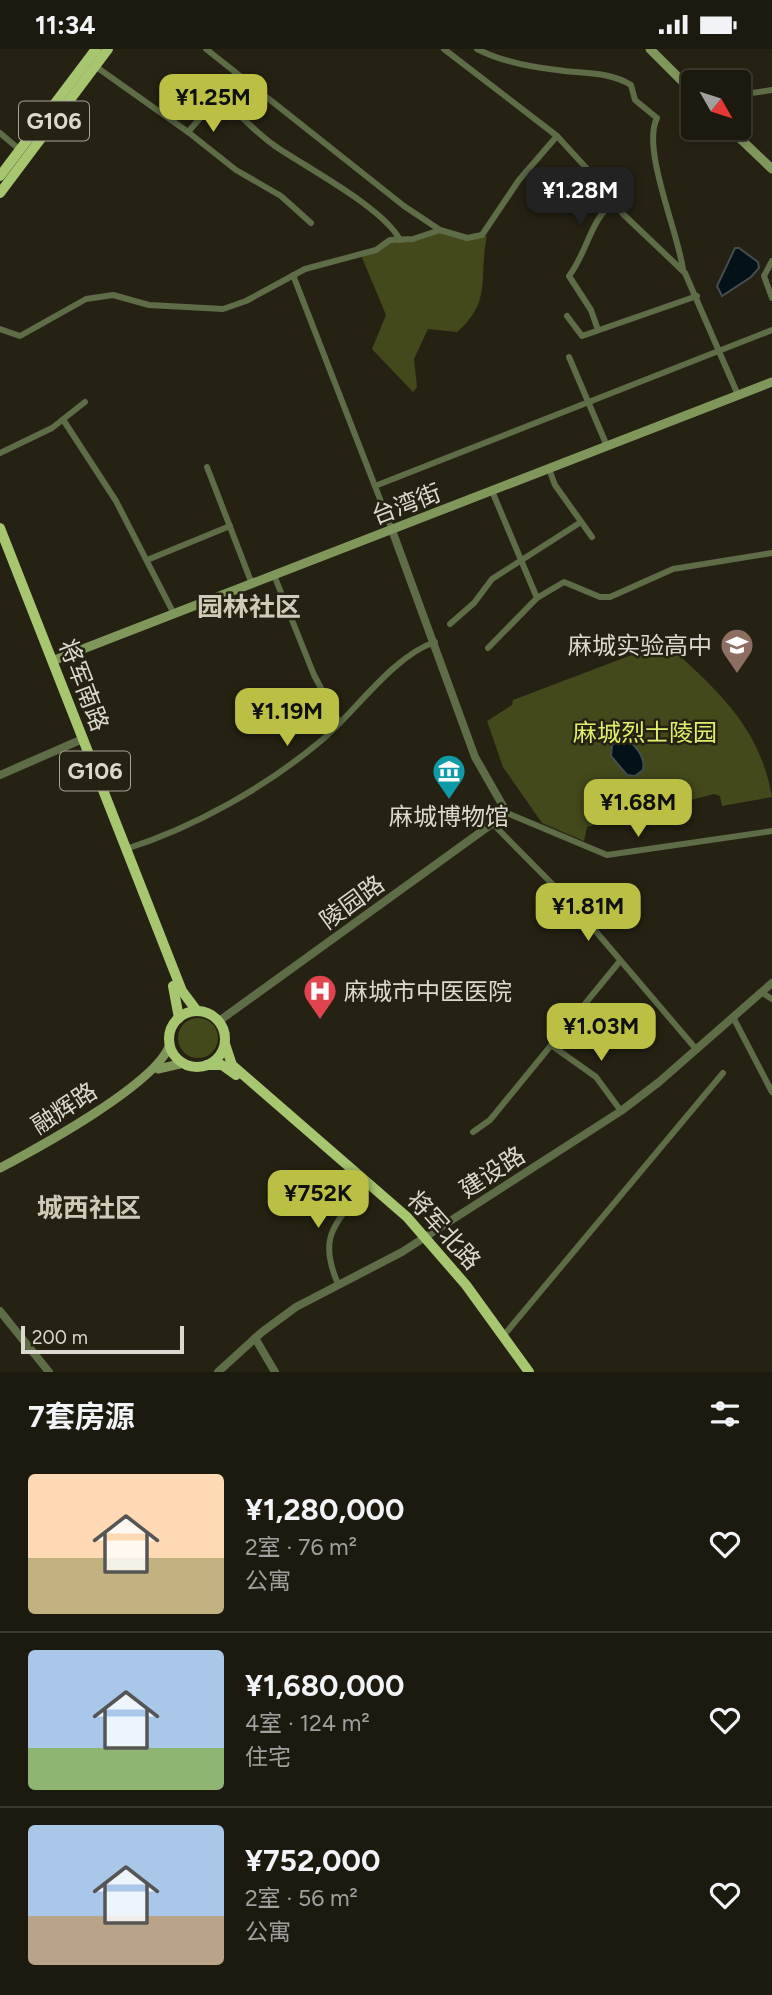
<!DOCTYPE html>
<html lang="zh">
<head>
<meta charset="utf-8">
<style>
  :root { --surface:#1c1a0e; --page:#252317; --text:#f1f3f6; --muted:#a0a19e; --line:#3a382e; --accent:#bbc044 }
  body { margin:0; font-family:Figtree,"Noto Sans SC",sans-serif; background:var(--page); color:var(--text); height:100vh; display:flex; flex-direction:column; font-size:26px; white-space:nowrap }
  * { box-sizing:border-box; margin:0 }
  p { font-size:23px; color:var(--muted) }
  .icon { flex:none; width:38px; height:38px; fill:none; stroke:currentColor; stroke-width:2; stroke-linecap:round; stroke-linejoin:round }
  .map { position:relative; height:1323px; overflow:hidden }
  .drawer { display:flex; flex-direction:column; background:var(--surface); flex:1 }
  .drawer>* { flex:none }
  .needle { width:46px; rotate:129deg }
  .fabs { position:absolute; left:681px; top:21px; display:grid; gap:14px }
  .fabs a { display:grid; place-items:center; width:70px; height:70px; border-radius:7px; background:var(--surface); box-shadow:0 4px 10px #0003,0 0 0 2px var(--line); font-size:35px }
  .scale { position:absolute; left:21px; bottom:18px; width:163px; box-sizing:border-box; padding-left:7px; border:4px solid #dbd9cf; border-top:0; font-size:19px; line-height:24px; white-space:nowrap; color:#dbd9cf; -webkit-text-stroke:5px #262213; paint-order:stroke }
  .price { position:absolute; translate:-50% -60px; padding:0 16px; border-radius:14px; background:var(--accent); color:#111; font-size:23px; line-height:46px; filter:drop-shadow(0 2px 4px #0008) }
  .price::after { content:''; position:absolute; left:50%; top:42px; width:21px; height:16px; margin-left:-10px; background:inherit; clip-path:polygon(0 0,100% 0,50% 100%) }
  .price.on { background:#222; color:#fff }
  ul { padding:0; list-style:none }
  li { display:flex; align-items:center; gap:21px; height:175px; padding:0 28px }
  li+li { border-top:2px solid var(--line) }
  li span { display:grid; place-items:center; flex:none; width:196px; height:140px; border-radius:7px; color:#555 }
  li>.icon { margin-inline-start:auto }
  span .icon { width:84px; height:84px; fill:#fffc; stroke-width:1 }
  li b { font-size:30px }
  h2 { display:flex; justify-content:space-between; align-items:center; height:84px; padding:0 28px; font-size:30px }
  .status { display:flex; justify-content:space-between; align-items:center; height:49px; padding:0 35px; background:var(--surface); direction:ltr }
  .status svg { height:19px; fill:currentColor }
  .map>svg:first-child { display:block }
  .green { fill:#43491b }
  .water { fill:#031218; stroke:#444e4f; stroke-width:2 }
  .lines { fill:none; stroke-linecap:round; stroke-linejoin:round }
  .minor { stroke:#5e6c48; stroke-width:6 }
  .tertiary { stroke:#5e6c48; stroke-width:8 }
  .secondary { stroke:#80975b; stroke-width:9 }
  .trunk { stroke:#a7c670; stroke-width:10 }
  .labels { text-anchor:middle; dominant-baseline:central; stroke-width:5; stroke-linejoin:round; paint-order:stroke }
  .shield { fill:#262213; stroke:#a5a297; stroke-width:2 }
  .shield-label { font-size:23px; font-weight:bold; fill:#dbd9cf }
  .street-label { font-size:24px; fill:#dbd9cf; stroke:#262213 }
  .poi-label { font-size:24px; fill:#dbd9cf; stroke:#262213; text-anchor:end }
  .park-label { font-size:24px; fill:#deef6a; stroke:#262213 }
  .neighbourhood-label { font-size:26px; font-weight:bold; fill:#d0cbb8; stroke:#262213 }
</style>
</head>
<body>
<div class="status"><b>11:34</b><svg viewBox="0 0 49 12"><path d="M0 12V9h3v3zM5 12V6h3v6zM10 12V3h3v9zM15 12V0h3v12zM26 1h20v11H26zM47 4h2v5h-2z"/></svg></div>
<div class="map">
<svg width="772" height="1323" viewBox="0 0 772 1323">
  <rect width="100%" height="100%" fill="#262213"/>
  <!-- green -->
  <g class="green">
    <path d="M440 183C461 182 462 194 487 187 478 228 493 252 457 283L428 280 414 310 417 338 413 343 372 300 386 266 361 206 389 193Z"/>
    <path d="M658 596 669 597C718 642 760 678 772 748L722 757 720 747 714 745 587 778 584 792 542 774 503 718 487 672 512 656 513 651Z"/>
    <circle cx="198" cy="989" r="20"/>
  </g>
  <!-- water -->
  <g class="water">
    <path d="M735 199H739L758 213 759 219 751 228 722 247 717 237Z"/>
    <path d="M620 690C633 690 646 708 643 721L635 727 627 726 611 707 612 696Z"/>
  </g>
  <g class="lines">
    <!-- minor -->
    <g class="minor">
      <path d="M206 0 404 157 440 181"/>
      <path d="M444 0 557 87 613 148 623 165 685 224 738 346"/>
      <path d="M477 0C500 12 531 18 557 21 582 25 609 22 631 36L635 51 657 69C641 100 679 185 683 221"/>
      <path d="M95 17 188 83 236 121 281 147 311 174"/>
      <path d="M738 46 772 41"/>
      <path d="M188 83 216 51 223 50C240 66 256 84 275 97 307 119 384 159 400 191"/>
      <path d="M0 84 20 101"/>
      <path d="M772 212 764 227 772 249"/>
      <path d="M293 226 392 481"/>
      <path d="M567 267 582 287 697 247"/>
      <path d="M0 280 20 287 86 250 113 246 149 256 223 260 246 252 305 220 376 201 390 191 413 190 440 181 467 189 482 186 519 131 557 87"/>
      <path d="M598 281 591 261 569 227C588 202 590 170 615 152"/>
      <path d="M569 308 607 397"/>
      <path d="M64 372 116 452 174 565"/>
      <path d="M0 404 52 379 85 353"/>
      <path d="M207 418 252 535"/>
      <path d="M549 420 555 436 592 488"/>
      <path d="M375 437 772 281"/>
      <path d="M492 442 537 549"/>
      <path d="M147 511 230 477"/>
      <path d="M274 526 314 626 339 673"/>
      <path d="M450 575 474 554 492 530 581 473"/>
      <path d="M488 599 537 549 564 533 600 548H610L673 520 772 504"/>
      <path d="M507 764 607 806 772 782"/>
      <path d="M492 774 575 858 696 1000"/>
      <path d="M126 800C195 778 266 738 322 691 356 662 393 607 435 593"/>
      <path d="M761 943 772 950"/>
      <path d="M733 968 772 1043"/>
      <path d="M551 996 596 1028 621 1062"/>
      <path d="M473 1083 490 1071 620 912"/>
      <path d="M338 1235C317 1186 336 1176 364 1137"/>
      <path d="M504 1286 723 1024"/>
    </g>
    <!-- tertiary -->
    <g class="tertiary">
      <path d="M0 726 78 692"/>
      <path d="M219 972 507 764 475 708 392 481"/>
      <path d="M0 1262 49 1323"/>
      <path d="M255 1289 275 1323"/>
      <path d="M218 1323 262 1283 296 1258 402 1203 621 1062 659 1033 772 934"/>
    </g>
    <!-- secondary -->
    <g class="secondary">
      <path d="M650 0 693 43"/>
      <path d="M729 79 772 120"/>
      <path d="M52 612 772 333"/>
      <path d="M158 1020 184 1014"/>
      <path d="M0 1119C38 1099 158 1034 170 995"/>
    </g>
    <!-- trunk -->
    <g class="trunk">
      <path d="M0 127 96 0"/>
      <path d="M0 144 108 0"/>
      <path d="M0 479 182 942 197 962"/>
      <path d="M173 937 179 969"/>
      <circle cx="197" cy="990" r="28"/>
      <path d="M225 995 232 1016 407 1168 466 1236 529 1323"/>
      <path d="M207 1016H222L236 1026"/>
    </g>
  </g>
  <!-- icons -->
  <defs>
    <symbol id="school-pin" viewBox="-11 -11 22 30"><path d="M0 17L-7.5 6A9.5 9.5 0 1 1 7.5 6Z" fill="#8d6e63" stroke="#262213"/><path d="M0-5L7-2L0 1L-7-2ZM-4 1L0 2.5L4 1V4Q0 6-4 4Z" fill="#fff"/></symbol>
    <symbol id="museum-pin" viewBox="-11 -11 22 30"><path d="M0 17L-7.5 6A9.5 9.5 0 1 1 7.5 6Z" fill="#0f9aa8" stroke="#262213"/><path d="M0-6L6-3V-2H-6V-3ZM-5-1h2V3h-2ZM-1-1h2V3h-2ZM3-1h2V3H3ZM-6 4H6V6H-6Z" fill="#fff"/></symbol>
    <symbol id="hospital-pin" viewBox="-11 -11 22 30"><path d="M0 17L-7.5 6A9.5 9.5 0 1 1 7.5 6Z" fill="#e0444e" stroke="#262213"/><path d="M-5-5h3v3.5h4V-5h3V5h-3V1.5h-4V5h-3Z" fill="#fff"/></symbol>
  </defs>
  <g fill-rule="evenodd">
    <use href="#school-pin" x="718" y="577" width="38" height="52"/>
    <use href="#museum-pin" x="430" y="703" width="38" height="52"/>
    <use href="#hospital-pin" x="301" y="923" width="38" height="52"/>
  </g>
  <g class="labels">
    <!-- shield labels -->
    <g class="shield">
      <rect x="19" y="52.5" width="70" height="39" rx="5"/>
      <rect x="60" y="702.5" width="70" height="39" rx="5"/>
    </g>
    <g class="shield-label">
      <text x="54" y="72">G106</text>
      <text x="95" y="722">G106</text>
    </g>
    <!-- street labels -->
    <g class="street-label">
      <text transform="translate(406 455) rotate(-21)">台湾街</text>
      <text transform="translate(84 636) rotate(69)">将军南路</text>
      <text transform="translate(352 853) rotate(-36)">陵园路</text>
      <text transform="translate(64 1059) rotate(-33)">融辉路</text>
      <text transform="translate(492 1123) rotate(-33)">建设路</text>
      <text transform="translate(444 1181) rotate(48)">将军北路</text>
    </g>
    <!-- poi labels -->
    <g class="poi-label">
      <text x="712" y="596">麻城实验高中</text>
      <text x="449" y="767" text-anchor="middle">麻城博物馆</text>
      <text x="344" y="942" text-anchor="start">麻城市中医医院</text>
    </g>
    <!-- park labels -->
    <g class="park-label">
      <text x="645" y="683">麻城烈士陵园</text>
    </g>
    <!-- neighbourhood labels -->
    <g class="neighbourhood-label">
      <text x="249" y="558">园林社区</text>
      <text x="89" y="1159">城西社区</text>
    </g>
  </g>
</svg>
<div class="fabs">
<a><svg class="needle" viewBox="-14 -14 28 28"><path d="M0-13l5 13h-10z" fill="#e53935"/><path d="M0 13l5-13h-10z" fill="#a0a19e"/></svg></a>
</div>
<div class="scale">200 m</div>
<b class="price" style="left:213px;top:85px">¥1.25M</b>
<b class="price on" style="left:580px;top:178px">¥1.28M</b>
<b class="price" style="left:287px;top:699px">¥1.19M</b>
<b class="price" style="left:638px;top:790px">¥1.68M</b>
<b class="price" style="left:588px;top:894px">¥1.81M</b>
<b class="price" style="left:601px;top:1014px">¥1.03M</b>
<b class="price" style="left:318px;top:1181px">¥752K</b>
</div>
<section class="drawer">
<h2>7套房源<svg class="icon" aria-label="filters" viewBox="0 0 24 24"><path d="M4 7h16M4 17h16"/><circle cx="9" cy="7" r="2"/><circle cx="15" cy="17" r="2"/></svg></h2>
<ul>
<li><span style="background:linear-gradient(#ffd9b3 60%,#c2b280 0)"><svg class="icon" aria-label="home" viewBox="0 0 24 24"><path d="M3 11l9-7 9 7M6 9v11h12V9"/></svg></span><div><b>¥1,280,000</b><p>2室 · 76 m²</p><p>公寓</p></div><svg class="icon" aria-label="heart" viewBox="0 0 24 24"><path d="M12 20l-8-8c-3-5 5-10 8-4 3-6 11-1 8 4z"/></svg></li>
<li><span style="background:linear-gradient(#a9c7e8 70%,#8fb573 0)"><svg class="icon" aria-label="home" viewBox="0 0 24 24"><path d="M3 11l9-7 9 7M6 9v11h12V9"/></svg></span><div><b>¥1,680,000</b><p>4室 · 124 m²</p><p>住宅</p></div><svg class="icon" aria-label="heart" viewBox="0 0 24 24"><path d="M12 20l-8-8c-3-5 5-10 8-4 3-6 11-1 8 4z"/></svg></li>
<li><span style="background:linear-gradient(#a9c7e8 65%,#b9a48a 0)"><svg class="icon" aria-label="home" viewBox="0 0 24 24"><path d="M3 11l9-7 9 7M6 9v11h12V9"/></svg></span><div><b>¥752,000</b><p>2室 · 56 m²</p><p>公寓</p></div><svg class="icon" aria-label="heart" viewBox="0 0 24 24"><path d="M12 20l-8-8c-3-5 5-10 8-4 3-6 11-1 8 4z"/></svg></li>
</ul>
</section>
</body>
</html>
